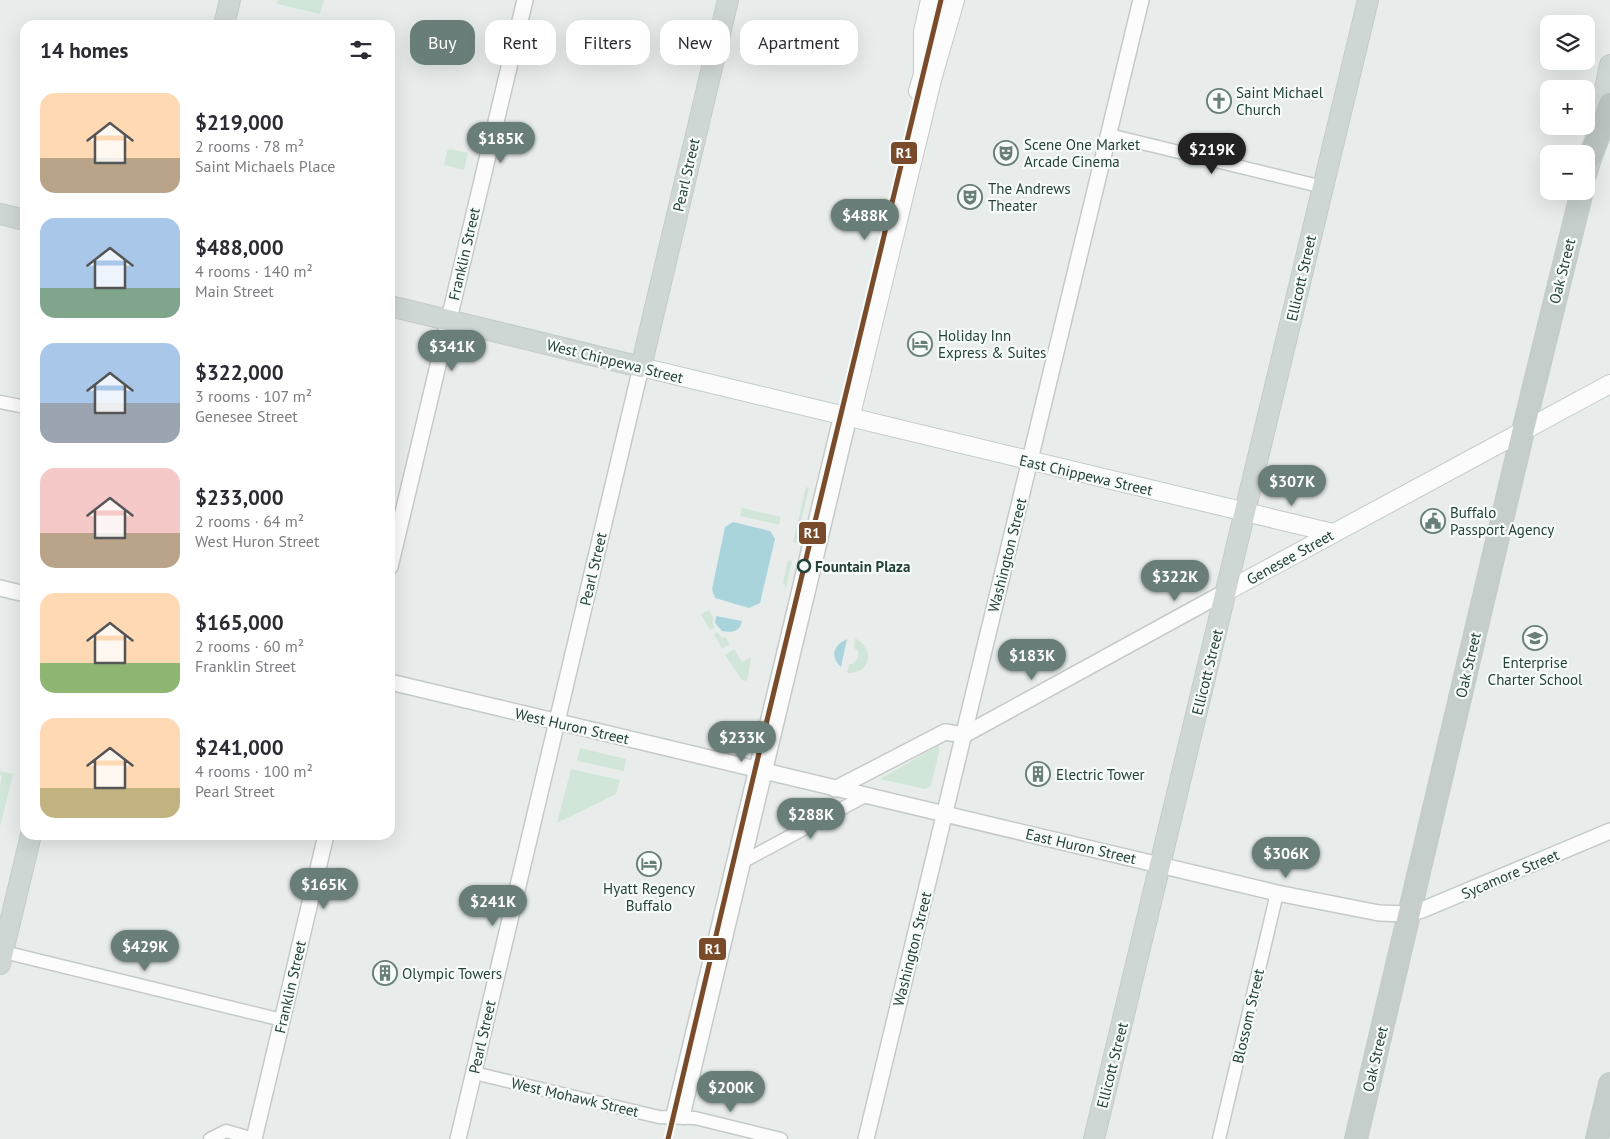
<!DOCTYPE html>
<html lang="en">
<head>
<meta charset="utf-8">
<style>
  :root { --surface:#fff; --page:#f2f2f3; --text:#2b2b33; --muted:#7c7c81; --accent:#697e78 }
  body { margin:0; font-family:"PT Sans",sans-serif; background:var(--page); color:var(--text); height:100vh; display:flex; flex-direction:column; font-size:19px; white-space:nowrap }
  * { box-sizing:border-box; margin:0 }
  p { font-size:16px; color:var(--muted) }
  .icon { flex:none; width:28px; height:28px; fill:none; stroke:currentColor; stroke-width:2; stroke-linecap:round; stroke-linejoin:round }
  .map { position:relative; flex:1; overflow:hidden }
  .drawer { position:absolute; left:20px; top:20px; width:375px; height:820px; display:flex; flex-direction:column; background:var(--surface); border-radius:15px; box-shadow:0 5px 20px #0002 }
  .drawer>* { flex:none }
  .banner { position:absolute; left:410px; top:20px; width:475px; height:45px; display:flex; gap:10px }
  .controls { position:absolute; left:1540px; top:15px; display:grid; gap:10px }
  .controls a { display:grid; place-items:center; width:55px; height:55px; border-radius:10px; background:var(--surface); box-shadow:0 5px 20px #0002; font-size:25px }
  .price { position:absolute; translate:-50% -42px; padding:0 11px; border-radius:18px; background:var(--accent); color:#fff; font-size:16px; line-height:32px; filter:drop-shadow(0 1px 2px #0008) }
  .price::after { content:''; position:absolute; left:50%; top:30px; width:15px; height:11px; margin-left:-8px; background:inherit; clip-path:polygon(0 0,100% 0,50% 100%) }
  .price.selected { background:#222; color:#fff }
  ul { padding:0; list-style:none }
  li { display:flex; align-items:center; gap:15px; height:125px; padding:0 20px }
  li span { display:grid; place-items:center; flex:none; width:140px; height:100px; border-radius:15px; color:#555 }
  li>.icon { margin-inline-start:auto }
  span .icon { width:60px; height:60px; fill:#fffc; stroke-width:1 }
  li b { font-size:21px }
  h2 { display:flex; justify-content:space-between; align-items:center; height:60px; padding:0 20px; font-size:21px }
  .pill { padding:0 18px; border-radius:15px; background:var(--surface); box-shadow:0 5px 20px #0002; font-size:18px; line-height:45px }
  .pill.selected { background:var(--accent); color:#fff }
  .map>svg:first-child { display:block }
  .green { fill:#d1e6d8 }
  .water { fill:#a9d4db }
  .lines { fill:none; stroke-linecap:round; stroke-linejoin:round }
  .minor-casing { stroke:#c5cac8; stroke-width:15 }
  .tertiary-casing { stroke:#c5cac8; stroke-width:18 }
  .secondary-casing { stroke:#c3cbc8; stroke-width:20 }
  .primary-casing { stroke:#c3ccc9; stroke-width:22 }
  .trunk-casing { stroke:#c3ccc9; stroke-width:24 }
  .motorway-casing { stroke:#c3ccc9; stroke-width:25 }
  .minor { stroke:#fcfcfc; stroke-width:12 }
  .tertiary { stroke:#fcfcfc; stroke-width:15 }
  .secondary { stroke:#fcfcfc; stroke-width:18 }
  .primary { stroke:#cfd7d5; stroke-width:20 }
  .trunk { stroke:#c6cecc; stroke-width:21 }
  .motorway { stroke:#bcc4c2; stroke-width:22 }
  .rail-1-casing { stroke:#f7fbf9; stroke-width:9 }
  .rail-1 { stroke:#7a4b2a; stroke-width:5 }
  .stop-dot { fill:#f7fbf9; stroke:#24423a; stroke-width:2.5 }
  .labels { text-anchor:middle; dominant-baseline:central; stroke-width:4.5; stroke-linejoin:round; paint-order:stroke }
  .poi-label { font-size:15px; fill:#24423a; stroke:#f7fbf9; text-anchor:start }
  .street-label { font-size:15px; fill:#24423a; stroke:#f7fbf9 }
  .stop-label { font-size:15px; font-weight:bold; fill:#24423a; stroke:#f7fbf9; text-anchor:start }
  .line-badge { stroke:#f7fbf9; stroke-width:2 }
  .badge-label { font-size:14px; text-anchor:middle; font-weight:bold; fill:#fff }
</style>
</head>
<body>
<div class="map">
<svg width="1610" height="1139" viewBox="0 0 1610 1139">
  <rect width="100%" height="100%" fill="#e8edeb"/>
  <!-- green -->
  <g class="green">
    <path d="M278 0H324L320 14 277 4Z"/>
    <path d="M450 149 468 153 464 170 444 165 447 151Z"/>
    <path d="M806 487 809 488 796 543 793 542Z"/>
    <path d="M742 508 781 517 779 525 740 516Z"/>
    <path d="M788 560 792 561 786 588 783 582Z"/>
    <path d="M709 610 713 617V623L715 628 710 630 701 614Z"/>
    <path d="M717 632 721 637 726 638 730 644 722 649 714 634Z"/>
    <path d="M855 638C876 650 871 674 847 673L849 664H853L858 658V651L854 648Z"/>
    <path d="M734 649 742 662 751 657 748 678 746 681 742 680 725 655Z"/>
    <path d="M938 746 940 748 931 786 925 789 880 779Z"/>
    <path d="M580 748 626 759 624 771 577 761Z"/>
    <path d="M571 769 620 780 616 794 557 823Z"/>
    <path d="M0 771 13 774 0 827V784L2 776 0 775Z"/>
  </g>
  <!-- water -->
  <g class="water">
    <path d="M733 522 770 531 775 539 760 603 749 608 715 598 712 589 725 527Z"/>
    <path d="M716 616 742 621C740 632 731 633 722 631L715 623Z"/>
    <path d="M847 639 841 667C829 656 834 645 847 639Z"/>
  </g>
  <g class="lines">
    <defs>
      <g id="minor">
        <path d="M1109 135 1323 187"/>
        <path d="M0 402 25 407"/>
        <path d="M744 861 865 796"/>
        <path d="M0 951 282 1020"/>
        <path d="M474 1073 659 1117 695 1118 781 1139"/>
        <path d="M672 1117 840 416"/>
        <path d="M683 1118 850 419"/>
        <path d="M210 1139 226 1131 254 1139"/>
        <path d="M1219 1139 1277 893"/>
      </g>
      <g id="tertiary">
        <path d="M390 567 525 0"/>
        <path d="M0 588 25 594"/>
        <path d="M390 682 1277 893 1379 913 1409 914 1422 910 1610 831"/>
        <path d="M835 789 945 732 964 735 1225 592"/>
        <path d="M254 1139 326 835"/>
        <path d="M458 1139 641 367"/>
        <path d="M866 1139 1141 0"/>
      </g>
      <g id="secondary">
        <path d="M918 91 923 74V32L930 0"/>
        <path d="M641 367 1333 533"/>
        <path d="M850 419 933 76 955 0"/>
        <path d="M1225 592 1610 384"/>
      </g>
      <g id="primary">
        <path d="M224 25 230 0"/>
        <path d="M1598 122 1610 65"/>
        <path d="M0 214 25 220"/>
        <path d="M390 306 641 367 728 0"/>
        <path d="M0 964 31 835"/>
        <path d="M1094 1139 1368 0"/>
      </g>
      <g id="trunk">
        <path d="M1586 172 1591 155"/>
        <path d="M1356 1139 1523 431 1582 191"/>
        <path d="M1597 1139 1610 1084"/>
      </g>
      <path id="motorway" d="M1591 155 1610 104"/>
    </defs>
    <!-- minor casing -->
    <use href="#minor" class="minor-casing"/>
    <!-- tertiary casing -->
    <use href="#tertiary" class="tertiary-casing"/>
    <!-- secondary casing -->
    <use href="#secondary" class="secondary-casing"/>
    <!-- primary casing -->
    <use href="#primary" class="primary-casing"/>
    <!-- trunk casing -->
    <use href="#trunk" class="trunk-casing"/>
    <!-- motorway casing -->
    <use href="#motorway" class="motorway-casing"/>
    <!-- minor -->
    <use href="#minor" class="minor"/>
    <!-- tertiary -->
    <use href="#tertiary" class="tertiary"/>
    <!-- secondary -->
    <use href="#secondary" class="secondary"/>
    <!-- primary -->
    <use href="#primary" class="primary"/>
    <!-- trunk -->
    <use href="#trunk" class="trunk"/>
    <!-- motorway -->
    <use href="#motorway" class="motorway"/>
    <defs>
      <path id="rail-1" d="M668 1139 755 770 941 0"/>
    </defs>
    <!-- rail-1 casing -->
    <use href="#rail-1" class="rail-1-casing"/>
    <!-- rail-1 -->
    <use href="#rail-1" class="rail-1"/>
  </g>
  <!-- icons -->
  <defs>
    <symbol id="church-ring" viewBox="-11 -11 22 22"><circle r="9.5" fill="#f7fbf9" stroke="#697e78" stroke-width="1.5"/><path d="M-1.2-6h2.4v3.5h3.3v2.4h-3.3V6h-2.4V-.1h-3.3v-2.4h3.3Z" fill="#697e78"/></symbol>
    <symbol id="theatre-ring" viewBox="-11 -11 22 22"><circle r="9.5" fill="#f7fbf9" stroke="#697e78" stroke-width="1.5"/><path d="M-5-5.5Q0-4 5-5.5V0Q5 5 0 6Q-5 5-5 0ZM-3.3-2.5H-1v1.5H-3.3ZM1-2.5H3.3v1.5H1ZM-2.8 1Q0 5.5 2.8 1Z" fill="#697e78"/></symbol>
    <symbol id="hotel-ring" viewBox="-11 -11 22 22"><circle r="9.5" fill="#f7fbf9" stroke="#697e78" stroke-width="1.5"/><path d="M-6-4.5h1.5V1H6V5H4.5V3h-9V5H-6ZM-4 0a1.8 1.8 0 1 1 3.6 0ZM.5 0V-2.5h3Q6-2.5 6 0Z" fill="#697e78"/></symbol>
    <symbol id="civic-ring" viewBox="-11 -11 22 22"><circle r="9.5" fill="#f7fbf9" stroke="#697e78" stroke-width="1.5"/><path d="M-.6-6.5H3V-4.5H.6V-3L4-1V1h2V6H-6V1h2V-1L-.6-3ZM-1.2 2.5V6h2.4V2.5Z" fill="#697e78"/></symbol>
    <symbol id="school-ring" viewBox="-11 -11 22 22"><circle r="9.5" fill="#f7fbf9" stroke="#697e78" stroke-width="1.5"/><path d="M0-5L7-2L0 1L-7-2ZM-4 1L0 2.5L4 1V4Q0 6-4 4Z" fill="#697e78"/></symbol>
    <symbol id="building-ring" viewBox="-11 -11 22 22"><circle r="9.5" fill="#f7fbf9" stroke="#697e78" stroke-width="1.5"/><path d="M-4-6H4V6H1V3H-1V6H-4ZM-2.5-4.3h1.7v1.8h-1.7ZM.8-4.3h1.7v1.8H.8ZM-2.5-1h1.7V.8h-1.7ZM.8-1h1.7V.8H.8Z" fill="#697e78"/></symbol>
  </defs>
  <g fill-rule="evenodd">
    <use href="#church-ring" x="1205" y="87" width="28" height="28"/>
    <use href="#theatre-ring" x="992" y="139" width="28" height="28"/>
    <use href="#theatre-ring" x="956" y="183" width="28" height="28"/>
    <use href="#hotel-ring" x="906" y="330" width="28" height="28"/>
    <use href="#civic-ring" x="1419" y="507" width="28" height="28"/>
    <use href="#school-ring" x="1521" y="624" width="28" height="28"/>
    <use href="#building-ring" x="1024" y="760" width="28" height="28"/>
    <use href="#hotel-ring" x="635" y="850" width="28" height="28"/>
    <use href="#building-ring" x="371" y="959" width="28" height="28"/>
  </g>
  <!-- markers -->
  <circle class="stop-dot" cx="804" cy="566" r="6"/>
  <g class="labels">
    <!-- poi labels -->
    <g class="poi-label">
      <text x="1236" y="92">Saint Michael<tspan x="1236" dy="17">Church</tspan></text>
      <text x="1024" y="144">Scene One Market<tspan x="1024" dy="17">Arcade Cinema</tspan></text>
      <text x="988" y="188">The Andrews<tspan x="988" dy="17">Theater</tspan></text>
      <text x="938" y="335">Holiday Inn<tspan x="938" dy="17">Express &amp; Suites</tspan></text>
      <text x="1450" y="512">Buffalo<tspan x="1450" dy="17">Passport Agency</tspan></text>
      <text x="1535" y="662" text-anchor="middle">Enterprise<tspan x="1535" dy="17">Charter School</tspan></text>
      <text x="1056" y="774">Electric Tower</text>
      <text x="649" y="888" text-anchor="middle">Hyatt Regency<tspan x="649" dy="17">Buffalo</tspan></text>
      <text x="402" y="973">Olympic Towers</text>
    </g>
    <!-- street labels -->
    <g class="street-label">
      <text transform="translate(686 175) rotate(-77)">Pearl Street</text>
      <text transform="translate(464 254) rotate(-77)">Franklin Street</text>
      <text transform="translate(1562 271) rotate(-76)">Oak Street</text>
      <text transform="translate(1301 278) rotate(-77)">Ellicott Street</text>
      <text transform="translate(615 361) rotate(14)">West Chippewa Street</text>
      <text transform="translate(1086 475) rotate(13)">East Chippewa Street</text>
      <text transform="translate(1007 555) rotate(-76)">Washington Street</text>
      <text transform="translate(1290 557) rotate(-29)">Genesee Street</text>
      <text transform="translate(593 569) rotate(-77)">Pearl Street</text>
      <text transform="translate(1468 665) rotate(-77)">Oak Street</text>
      <text transform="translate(1207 672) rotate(-76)">Ellicott Street</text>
      <text transform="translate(572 726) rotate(13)">West Huron Street</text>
      <text transform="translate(1081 846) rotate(13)">East Huron Street</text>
      <text transform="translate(1510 874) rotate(-23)">Sycamore Street</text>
      <text transform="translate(912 949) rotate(-76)">Washington Street</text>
      <text transform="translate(290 987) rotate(-77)">Franklin Street</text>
      <text transform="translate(1248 1016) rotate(-77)">Blossom Street</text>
      <text transform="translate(482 1037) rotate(-77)">Pearl Street</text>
      <text transform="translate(1375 1059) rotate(-77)">Oak Street</text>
      <text transform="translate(1112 1065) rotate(-76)">Ellicott Street</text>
      <text transform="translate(575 1097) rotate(13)">West Mohawk Street</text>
    </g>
    <!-- stop labels -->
    <g class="stop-label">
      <text x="815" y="566">Fountain Plaza</text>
    </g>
  </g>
  <g class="line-badge">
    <rect x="890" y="141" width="28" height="24" rx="5" fill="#7a4b2a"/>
    <rect x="798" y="521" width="29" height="24" rx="5" fill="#7a4b2a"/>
    <rect x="698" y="937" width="29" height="24" rx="5" fill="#7a4b2a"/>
  </g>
  <g class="badge-label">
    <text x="904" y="158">R1</text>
    <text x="812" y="538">R1</text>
    <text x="713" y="954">R1</text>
  </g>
</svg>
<div class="controls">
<a><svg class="icon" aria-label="layers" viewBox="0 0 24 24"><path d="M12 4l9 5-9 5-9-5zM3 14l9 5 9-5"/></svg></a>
<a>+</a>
<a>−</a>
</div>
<b class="price" style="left:501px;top:164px">$185K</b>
<b class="price selected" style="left:1212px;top:175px">$219K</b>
<b class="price" style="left:865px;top:241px">$488K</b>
<b class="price" style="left:452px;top:372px">$341K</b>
<b class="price" style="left:1292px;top:507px">$307K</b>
<b class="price" style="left:1175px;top:602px">$322K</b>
<b class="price" style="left:1032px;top:681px">$183K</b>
<b class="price" style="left:742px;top:763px">$233K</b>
<b class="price" style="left:811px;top:840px">$288K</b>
<b class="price" style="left:1286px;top:879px">$306K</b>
<b class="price" style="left:324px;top:910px">$165K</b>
<b class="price" style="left:493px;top:927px">$241K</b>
<b class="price" style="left:145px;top:972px">$429K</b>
<b class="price" style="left:731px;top:1113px">$200K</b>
<div class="banner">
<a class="pill selected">Buy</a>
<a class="pill">Rent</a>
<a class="pill">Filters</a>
<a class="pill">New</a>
<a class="pill">Apartment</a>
</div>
<section class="drawer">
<h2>14 homes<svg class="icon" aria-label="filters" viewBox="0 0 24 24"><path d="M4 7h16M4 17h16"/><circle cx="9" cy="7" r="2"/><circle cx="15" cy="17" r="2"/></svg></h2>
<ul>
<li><span style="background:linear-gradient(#ffd9b3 65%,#b9a48a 0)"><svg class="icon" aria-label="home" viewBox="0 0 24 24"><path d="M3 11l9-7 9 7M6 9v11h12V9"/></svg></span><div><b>$219,000</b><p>2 rooms · 78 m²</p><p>Saint Michaels Place</p></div></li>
<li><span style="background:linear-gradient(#a9c7e8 70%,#7fa58c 0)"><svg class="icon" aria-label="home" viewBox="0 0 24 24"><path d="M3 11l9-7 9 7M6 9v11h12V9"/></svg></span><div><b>$488,000</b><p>4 rooms · 140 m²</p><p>Main Street</p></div></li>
<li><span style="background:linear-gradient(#a9c7e8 60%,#9aa5b1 0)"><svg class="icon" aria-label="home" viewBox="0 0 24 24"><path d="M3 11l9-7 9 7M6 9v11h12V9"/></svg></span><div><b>$322,000</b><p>3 rooms · 107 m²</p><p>Genesee Street</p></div></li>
<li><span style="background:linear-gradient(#f6c9c9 65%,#b9a48a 0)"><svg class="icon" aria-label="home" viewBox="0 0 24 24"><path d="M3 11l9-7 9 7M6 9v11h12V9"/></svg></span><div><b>$233,000</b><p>2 rooms · 64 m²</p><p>West Huron Street</p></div></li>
<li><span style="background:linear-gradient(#ffd9b3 70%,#8fb573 0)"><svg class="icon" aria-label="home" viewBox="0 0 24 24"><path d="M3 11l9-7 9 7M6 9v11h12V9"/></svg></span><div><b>$165,000</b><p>2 rooms · 60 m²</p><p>Franklin Street</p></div></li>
<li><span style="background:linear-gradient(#ffd9b3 70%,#c2b280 0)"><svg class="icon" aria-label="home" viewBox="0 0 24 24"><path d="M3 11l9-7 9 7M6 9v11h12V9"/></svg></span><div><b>$241,000</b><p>4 rooms · 100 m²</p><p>Pearl Street</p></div></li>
</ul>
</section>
</div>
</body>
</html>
